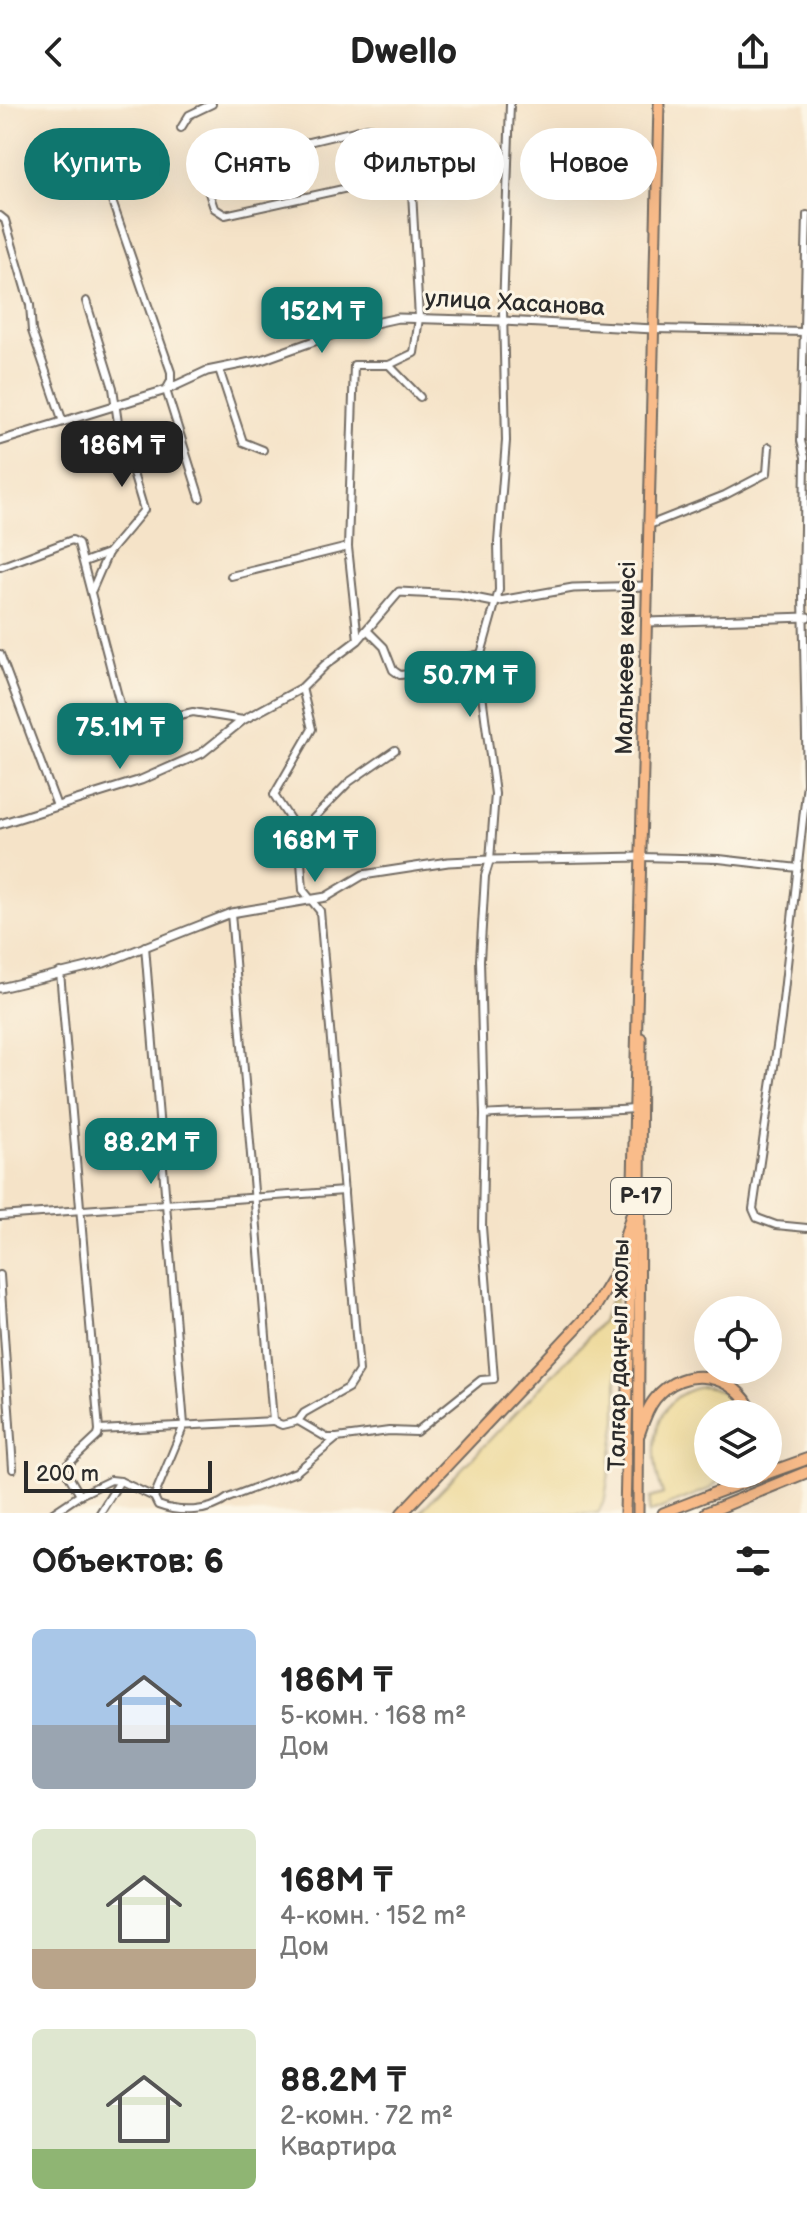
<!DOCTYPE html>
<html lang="ru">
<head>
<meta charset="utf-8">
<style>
  :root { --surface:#fff; --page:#f6f6f6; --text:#222; --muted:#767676; --accent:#0f766e }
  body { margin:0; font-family:"Balsamiq Sans",sans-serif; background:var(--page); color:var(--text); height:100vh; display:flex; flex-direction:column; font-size:30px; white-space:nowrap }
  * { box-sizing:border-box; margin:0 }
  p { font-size:26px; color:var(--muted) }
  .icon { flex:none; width:44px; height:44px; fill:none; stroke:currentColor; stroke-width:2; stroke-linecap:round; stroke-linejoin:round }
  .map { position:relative; height:1409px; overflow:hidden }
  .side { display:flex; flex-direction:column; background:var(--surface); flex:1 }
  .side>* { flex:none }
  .banner { position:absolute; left:24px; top:24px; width:760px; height:72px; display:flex; gap:16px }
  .buttons { position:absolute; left:694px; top:1192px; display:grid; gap:16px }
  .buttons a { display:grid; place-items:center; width:88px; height:88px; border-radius:50%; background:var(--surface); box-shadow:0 8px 32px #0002; font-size:40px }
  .scale { position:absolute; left:24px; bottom:20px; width:188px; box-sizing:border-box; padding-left:8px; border:4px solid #2b2b2b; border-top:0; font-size:22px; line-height:28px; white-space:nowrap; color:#2b2b2b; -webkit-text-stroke:6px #fcf5e5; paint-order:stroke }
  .price { position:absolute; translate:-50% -68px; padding:0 18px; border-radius:16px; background:var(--accent); color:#fff; font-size:26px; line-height:52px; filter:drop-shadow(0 2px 4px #0008) }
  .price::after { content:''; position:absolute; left:50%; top:48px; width:24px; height:18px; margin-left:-12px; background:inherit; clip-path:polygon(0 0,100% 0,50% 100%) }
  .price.selected { background:#222; color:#fff }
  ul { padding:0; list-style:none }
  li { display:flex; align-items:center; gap:24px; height:200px; padding:0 32px }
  li span { display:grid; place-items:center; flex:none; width:224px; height:160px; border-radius:12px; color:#555 }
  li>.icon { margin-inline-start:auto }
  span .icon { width:96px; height:96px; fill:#fffc; stroke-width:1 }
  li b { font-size:34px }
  h2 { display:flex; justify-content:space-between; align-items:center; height:96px; padding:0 32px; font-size:34px }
  .pill { padding:0 28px; border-radius:36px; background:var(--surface); box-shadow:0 8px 32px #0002; font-size:28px; line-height:72px }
  .pill.selected { background:var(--accent); color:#fff }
  header { display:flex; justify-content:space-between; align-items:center; height:104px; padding:0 32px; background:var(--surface); font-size:36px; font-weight:600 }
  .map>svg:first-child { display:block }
  .sand { fill:#eeda9e; stroke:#8c8264; stroke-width:2 }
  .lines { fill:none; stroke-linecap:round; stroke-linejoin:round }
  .minor-casing { stroke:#726b62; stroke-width:10 }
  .tertiary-casing { stroke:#726b62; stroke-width:11 }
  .primary-casing { stroke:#726b62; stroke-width:13 }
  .trunk-casing { stroke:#726b62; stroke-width:13 }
  .motorway-casing { stroke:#726b62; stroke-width:14 }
  .minor { stroke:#fff; stroke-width:6 }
  .tertiary { stroke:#fff; stroke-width:7 }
  .primary { stroke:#f9bc8a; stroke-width:9 }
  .trunk { stroke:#f9bc8a; stroke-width:9 }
  .motorway { stroke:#f9bc8a; stroke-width:10 }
  .labels { text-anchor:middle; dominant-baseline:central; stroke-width:6; stroke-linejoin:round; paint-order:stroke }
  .shield { fill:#fcf5e5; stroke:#6a6863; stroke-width:2 }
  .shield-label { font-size:22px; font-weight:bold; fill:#2b2b2b }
  .street-label { font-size:24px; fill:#2b2b2b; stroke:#fcf5e5 }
</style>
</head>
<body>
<header><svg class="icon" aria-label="back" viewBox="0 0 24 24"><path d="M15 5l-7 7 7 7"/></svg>Dwello<svg class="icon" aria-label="share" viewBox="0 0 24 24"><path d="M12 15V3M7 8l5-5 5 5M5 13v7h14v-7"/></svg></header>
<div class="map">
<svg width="807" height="1409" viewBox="0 0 807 1409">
  <rect width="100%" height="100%" fill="#fcf5e5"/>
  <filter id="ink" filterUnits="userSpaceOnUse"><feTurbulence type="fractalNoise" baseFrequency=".0125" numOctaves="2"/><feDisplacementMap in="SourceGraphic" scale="16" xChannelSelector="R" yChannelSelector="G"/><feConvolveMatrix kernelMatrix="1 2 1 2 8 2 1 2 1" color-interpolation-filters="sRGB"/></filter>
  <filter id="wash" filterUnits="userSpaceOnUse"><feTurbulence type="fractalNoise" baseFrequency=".006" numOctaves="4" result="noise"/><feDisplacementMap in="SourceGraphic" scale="32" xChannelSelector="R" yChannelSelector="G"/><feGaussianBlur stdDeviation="1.8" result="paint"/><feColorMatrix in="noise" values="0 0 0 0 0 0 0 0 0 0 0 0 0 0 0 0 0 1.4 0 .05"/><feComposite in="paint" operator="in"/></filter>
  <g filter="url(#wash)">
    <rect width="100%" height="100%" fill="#f5e3c8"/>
    <!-- sand -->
    <g class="sand">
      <path d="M616 1184 614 1243 617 1267V1316L605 1395 598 1409H419L583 1239 602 1217Z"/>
      <path d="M701 1283C719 1284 735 1293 742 1310H708V1370H728L709 1385 649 1409 650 1394 663 1390C648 1350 650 1293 701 1283Z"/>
    </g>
  </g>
  <g filter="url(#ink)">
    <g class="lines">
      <defs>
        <g id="minor">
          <path d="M181 24 189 11 212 0"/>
          <path d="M104 74 171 268V277L166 286 200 394"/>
          <path d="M807 111 801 337 805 353 803 493 807 679 781 915 753 1105 757 1114 776 1121 807 1124"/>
          <path d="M0 112 5 116 30 201 32 227 63 318"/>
          <path d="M654 225 806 228"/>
          <path d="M389 261 420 293"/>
          <path d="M219 265 243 338 263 346"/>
          <path d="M649 421 725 391 767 369 769 343"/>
          <path d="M84 458 108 449 144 406 118 319 113 284 86 197"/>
          <path d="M0 463 72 436 78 439 126 623 193 608 243 616"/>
          <path d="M231 472 348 443"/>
          <path d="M92 486 108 449"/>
          <path d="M367 526 384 543 393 566 400 571C428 568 453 556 481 550"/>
          <path d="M358 536 348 443 354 261H389L414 249 419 214 411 70 225 111 214 104 204 74 225 58 367 24 388 27 396 73"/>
          <path d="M0 550 57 702"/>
          <path d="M299 729 349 678 395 646"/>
          <path d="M642 753 719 755 798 764"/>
          <path d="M60 868 99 1326 98 1332 64 1364 80 1391 111 1376 120 1377 154 1393 184 1321 145 842"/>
          <path d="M484 1011C534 1007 584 1009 634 1005"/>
          <path d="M0 1112 344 1087"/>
          <path d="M0 1171 13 1365"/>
          <path d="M298 1317 304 1309 348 1284 359 1267 320 807 303 786 299 729 274 691 312 625 302 584"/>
          <path d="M99 1326 273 1317 231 809"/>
          <path d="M337 1334 389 1327 416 1328 481 1276 494 1275 482 1123 484 1011 480 856 485 772 490 756 495 690 481 583V550L499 486 498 438 506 337 503 207 510 0"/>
          <path d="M154 1393 158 1401C179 1409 209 1409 228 1394L296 1368 337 1334H327L298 1317 282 1321 273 1317"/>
          <path d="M53 1409 80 1391"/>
          <path d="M100 1409 120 1377"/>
        </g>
        <g id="tertiary">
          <path d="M0 337 166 286 207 267 261 256 348 225 398 214 503 217 654 225"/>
          <path d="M647 518 807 513"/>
          <path d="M0 720 141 676 202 649 243 616 302 584 325 561 358 536 399 488 459 491 494 498 573 484 648 482"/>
          <path d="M0 884 104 859 231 809 326 793 363 771 448 758 490 756 642 753"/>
        </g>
        <g id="primary">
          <path d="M625 1409 659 0"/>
          <path d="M638 1409 641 934"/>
        </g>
        <path id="trunk" d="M663 1409 712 1390"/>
        <g id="motorway">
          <path d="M639 1330C643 1318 647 1305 655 1295 683 1259 737 1269 753 1310"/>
          <path d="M768 1369 807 1355"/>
          <path d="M723 1382 740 1370"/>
          <path d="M712 1390 766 1370"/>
          <path d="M402 1409 594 1205 615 1170 632 1109"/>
          <path d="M706 1409 807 1368"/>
        </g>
      </defs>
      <!-- minor casing -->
      <use href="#minor" class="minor-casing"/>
      <!-- tertiary casing -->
      <use href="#tertiary" class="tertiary-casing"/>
      <!-- primary casing -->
      <use href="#primary" class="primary-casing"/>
      <!-- trunk casing -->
      <use href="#trunk" class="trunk-casing"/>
      <!-- motorway casing -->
      <use href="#motorway" class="motorway-casing"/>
      <!-- minor -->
      <use href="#minor" class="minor"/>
      <!-- tertiary -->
      <use href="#tertiary" class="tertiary"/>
      <!-- primary -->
      <use href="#primary" class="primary"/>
      <!-- trunk -->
      <use href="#trunk" class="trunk"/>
      <!-- motorway -->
      <use href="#motorway" class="motorway"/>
    </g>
  </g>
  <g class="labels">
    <!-- shield labels -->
    <rect class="shield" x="611" y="1074" width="60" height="36" rx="6"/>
    <g class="shield-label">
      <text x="641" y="1092">P-17</text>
    </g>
    <!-- street labels -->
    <g class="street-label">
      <text transform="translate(515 199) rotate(3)">улица Хасанова</text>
      <text transform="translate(626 554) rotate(-89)">Малькеев көшесі</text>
      <text transform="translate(619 1251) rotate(-89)">Талғар даңғыл жолы</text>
    </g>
  </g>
</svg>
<div class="buttons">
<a><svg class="icon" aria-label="locate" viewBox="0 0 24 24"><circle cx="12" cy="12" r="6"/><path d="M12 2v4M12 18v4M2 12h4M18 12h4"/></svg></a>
<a><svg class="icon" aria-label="layers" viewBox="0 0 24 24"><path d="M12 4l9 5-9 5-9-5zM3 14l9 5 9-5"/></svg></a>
</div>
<div class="scale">200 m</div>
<b class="price" style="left:322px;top:251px">152M ₸</b>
<b class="price selected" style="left:122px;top:385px">186M ₸</b>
<b class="price" style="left:470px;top:615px">50.7M ₸</b>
<b class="price" style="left:120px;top:667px">75.1M ₸</b>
<b class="price" style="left:315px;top:780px">168M ₸</b>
<b class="price" style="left:151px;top:1082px">88.2M ₸</b>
<div class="banner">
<a class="pill selected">Купить</a>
<a class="pill">Снять</a>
<a class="pill">Фильтры</a>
<a class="pill">Новое</a>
</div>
</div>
<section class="side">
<h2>Объектов: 6<svg class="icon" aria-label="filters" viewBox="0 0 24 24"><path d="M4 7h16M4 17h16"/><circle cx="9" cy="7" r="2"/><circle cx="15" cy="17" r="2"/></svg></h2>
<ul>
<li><span style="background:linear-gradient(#a9c7e8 60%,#9aa5b1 0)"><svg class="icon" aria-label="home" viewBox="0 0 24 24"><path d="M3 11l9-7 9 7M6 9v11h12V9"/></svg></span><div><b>186M ₸</b><p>5-комн. · 168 m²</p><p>Дом</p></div></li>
<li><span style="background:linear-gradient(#dfe7d0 75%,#b9a48a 0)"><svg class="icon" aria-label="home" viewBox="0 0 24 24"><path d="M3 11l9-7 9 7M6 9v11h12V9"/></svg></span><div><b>168M ₸</b><p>4-комн. · 152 m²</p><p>Дом</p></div></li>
<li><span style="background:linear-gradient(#dfe7d0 75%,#8fb573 0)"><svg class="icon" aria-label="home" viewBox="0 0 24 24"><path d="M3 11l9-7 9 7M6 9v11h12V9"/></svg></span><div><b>88.2M ₸</b><p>2-комн. · 72 m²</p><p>Квартира</p></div></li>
</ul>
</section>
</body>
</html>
